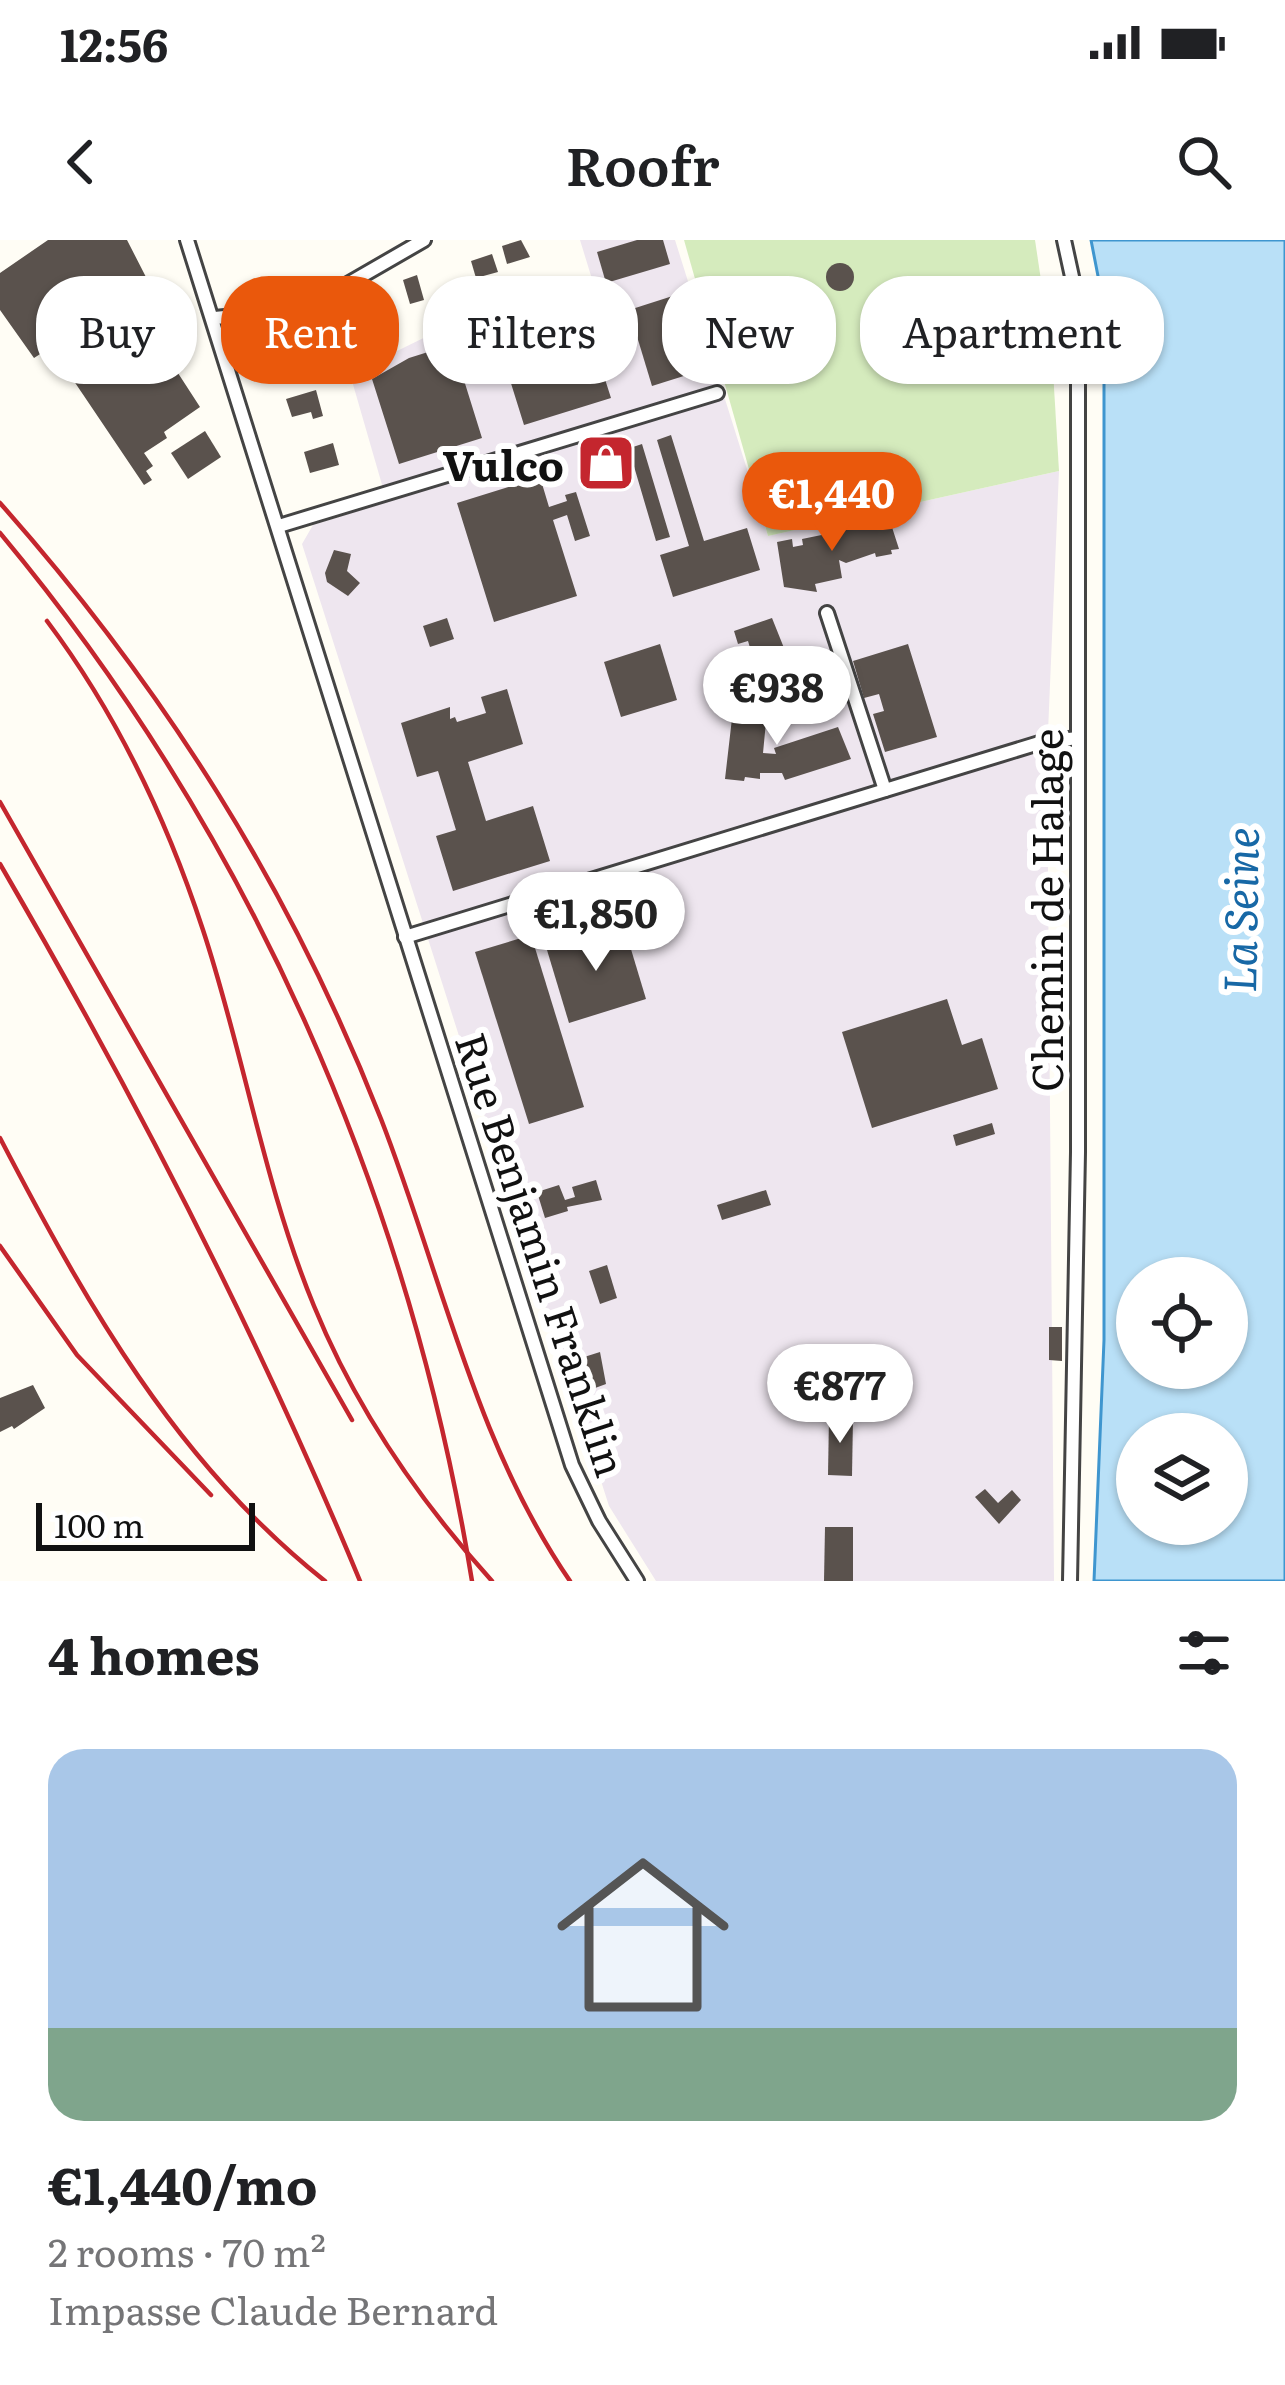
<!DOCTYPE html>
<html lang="en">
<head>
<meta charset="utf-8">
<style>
  :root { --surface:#fff; --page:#f6f6f6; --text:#202124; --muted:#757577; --accent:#ea580c }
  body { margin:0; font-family:Literata,serif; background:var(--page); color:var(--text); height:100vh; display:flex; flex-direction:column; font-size:45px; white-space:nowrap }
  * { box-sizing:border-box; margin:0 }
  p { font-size:39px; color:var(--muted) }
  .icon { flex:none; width:66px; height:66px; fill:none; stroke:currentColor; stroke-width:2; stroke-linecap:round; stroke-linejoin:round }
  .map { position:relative; height:1341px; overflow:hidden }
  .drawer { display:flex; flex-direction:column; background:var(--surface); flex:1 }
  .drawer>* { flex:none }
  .hud { position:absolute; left:36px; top:36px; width:1215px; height:108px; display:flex; gap:24px }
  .fabs { position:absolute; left:1116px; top:1017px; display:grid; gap:24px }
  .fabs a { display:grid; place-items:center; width:132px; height:132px; border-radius:50%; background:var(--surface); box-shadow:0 3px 9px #0004; font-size:60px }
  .scale { position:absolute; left:36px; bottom:30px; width:219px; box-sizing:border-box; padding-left:12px; border:6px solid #111; border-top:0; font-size:33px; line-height:42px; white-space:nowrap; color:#111; -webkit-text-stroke:9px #fff; paint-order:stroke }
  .price { position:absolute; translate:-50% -102px; padding:0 27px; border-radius:42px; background:#fff; color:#222; font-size:39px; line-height:78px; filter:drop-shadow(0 3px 6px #0008) }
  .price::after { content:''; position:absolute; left:50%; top:72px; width:36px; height:27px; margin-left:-18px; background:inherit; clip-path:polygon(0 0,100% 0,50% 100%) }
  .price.selected { background:var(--accent); color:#fff }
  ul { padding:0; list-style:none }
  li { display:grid; align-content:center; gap:24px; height:636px; padding:0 48px }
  li span { display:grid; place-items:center; height:372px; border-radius:36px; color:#555 }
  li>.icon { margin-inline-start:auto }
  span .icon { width:216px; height:216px; fill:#fffc; stroke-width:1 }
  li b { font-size:51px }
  h2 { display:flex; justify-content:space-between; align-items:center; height:144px; padding:0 48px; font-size:51px }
  .tag { padding:0 42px; border-radius:48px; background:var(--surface); box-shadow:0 3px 9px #0004; font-size:42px; line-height:108px }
  .tag.selected { background:var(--accent); color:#fff }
  .status { display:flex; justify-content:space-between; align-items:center; height:84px; padding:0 60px; background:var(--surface); direction:ltr }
  .status svg { height:33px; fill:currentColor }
  header { display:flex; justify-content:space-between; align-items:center; height:156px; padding:0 48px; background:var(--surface); font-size:54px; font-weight:600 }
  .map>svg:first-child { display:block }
  .industrial { fill:#eee6ef }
  .green { fill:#d5ebbd }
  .water { fill:#b9e0f7; stroke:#3f96cf; stroke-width:3; fill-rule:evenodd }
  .building { fill:#5a524d }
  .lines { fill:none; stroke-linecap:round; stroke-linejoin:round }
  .street-casing { stroke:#444; stroke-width:18 }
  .street { stroke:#fff; stroke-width:12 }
  .rail { stroke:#c4262e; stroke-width:4.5 }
  .labels { text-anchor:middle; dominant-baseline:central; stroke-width:12; stroke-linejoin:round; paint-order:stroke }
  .poi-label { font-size:42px; font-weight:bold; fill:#111; stroke:#fff; text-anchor:end }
  .street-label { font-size:42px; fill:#111; stroke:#fff }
  .water-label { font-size:45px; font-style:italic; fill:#1768a6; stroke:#fff }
</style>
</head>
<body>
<div class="status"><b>12:56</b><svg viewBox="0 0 49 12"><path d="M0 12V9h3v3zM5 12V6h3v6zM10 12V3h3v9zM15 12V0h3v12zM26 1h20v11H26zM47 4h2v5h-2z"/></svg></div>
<header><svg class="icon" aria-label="back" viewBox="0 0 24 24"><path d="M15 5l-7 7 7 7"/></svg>Roofr<svg class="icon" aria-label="search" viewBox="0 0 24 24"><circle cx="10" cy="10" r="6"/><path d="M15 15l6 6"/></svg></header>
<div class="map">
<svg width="1285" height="1341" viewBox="0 0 1285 1341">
  <rect width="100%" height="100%" fill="#fffdf5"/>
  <!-- industrial -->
  <path class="industrial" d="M580 0H675L768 296 1059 231 1047 516 1054 1341H656L609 1266 302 304 313 285 387 262 350 134 446 87 592 39Z"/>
  <!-- green -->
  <path class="green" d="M684 0H1035L1052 114 1059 231 768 296Z"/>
  <!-- water -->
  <path class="water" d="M1091 0H1285V1341H1094L1104 1100V67ZM1137 1038H1227V1128H1137ZM1137 1194H1227V1284H1137Z"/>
  <!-- building -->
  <g class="building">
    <path d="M48 0H127L189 121 176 130 200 167 164 192 167 198 144 213 153 226 146 231 152 240 144 245 51 107 34 118 0 70V33Z"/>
    <path d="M521 0 530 17 507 24 502 6Z"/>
    <path d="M637 0H663L670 24 606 43 597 12Z"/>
    <path d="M492 14 498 32 476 38 471 21Z"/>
    <circle cx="840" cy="37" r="14"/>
    <path d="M417 35 424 60 410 64 403 40Z"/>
    <path d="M682 53 706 129 652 146 629 70Z"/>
    <path d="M808 56H823L827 73 815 81 801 80 796 63Z"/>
    <path d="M581 64 611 158 524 185 500 108 458 121 482 198 399 224 372 139 409 118Z"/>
    <path d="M373 71 380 97 361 102 354 76Z"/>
    <path d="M279 91 287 119 266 126 257 98Z"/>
    <path d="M332 92 338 111 314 118 308 99Z"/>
    <path d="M316 150 323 176 313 179 311 172 292 177 286 159Z"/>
    <path d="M205 191 221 217 188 239 171 213Z"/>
    <path d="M671 195 704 301 747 288 760 330 673 357 660 315 689 306 657 200Z"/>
    <path d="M333 203 339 225 310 233 304 212Z"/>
    <path d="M642 204 670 297 656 301 633 223 622 226 618 212Z"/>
    <path d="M540 237 549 267 567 261 565 255 576 252 590 296 575 301 567 275 553 280 577 356 494 382 457 263Z"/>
    <path d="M890 281 899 309 891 310 892 314 876 317 875 313 846 323 839 320 842 338 815 344 817 352 784 347 777 302 792 299 793 307 803 305 802 299Z"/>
    <path d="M334 310 351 314 347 331 360 343 348 356 327 342 325 333Z"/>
    <path d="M447 378 454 399 430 407 423 386Z"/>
    <path d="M772 378 788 418 774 429 732 443 725 420 751 411 748 401 738 404 734 391Z"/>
    <path d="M660 404 677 460 621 477 604 422Z"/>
    <path d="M908 404 937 497 885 512 873 474 884 471 879 454 864 458 853 421Z"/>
    <path d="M507 449 523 504 468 522 486 581 533 566 550 621 453 651 436 596 456 590 438 531 417 537 401 483 450 467V479L455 477 457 482 486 473 481 457Z"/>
    <path d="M752 459 768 461 763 513 776 514 774 508 838 487 851 519 785 540 782 533H760V539L745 537 744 541 725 539 734 461 752 463Z"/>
    <path d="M624 686 646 759 569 783 547 710Z"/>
    <path d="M531 695 584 867 529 884 475 712Z"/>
    <path d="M947 759 962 805 982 798 998 849 872 888 842 792Z"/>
    <path d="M992 883 995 894 956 906 953 895Z"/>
    <path d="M596 940 602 960 567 967 568 971 545 978 537 952 559 945 565 960 575 957 572 947Z"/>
    <path d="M766 950 771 965 722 980 717 965Z"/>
    <path d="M607 1025 617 1058 600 1064 589 1031Z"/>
    <path d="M1049 1087H1062V1121L1049 1120Z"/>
    <path d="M600 1112 606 1144 587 1151 581 1118Z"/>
    <path d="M33 1145 45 1168 14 1189 12 1186 0 1192V1158Z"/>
    <path d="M829 1177 853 1178 852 1236 828 1235Z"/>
    <path d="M985 1249 998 1263 1012 1250 1021 1260 999 1284 975 1257Z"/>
    <path d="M825 1287H853V1341H824Z"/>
  </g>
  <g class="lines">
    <defs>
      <g id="street">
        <path d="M187 0 572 1225 599 1281 637 1341"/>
        <path d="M1064 0 1076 55 1078 108V912L1070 1341"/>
        <path d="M215 78 282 71 320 60 424 0"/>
        <path d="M279 286 717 153"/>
        <path d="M827 373 885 550"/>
        <path d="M405 697 1039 503 1077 498"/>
      </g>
    </defs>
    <!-- street casing -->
    <use href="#street" class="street-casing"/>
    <!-- street -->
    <use href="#street" class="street"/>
    <!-- rail -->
    <g class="rail">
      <path d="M0 263C164 448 290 647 381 879 441 1033 475 1203 570 1341"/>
      <path d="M0 293C251 594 409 955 472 1341"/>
      <path d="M47 381C116 473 167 580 203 690 244 814 264 945 314 1066 356 1169 418 1259 492 1341"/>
      <path d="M0 562 352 1180"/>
      <path d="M0 624C134 854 258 1095 360 1341"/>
      <path d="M0 898C86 1063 176 1223 325 1341"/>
      <path d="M0 1006 77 1115 211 1255"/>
    </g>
  </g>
  <!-- icons -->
  <defs>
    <symbol id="shop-square" viewBox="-11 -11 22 22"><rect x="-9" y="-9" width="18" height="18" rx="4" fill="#c4262e" stroke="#fff"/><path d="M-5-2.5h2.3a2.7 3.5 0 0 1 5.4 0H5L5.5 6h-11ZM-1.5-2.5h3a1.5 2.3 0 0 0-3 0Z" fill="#fff"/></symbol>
  </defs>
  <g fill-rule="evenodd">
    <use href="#shop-square" x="573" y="190" width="66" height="66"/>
  </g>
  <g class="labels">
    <!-- poi labels -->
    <g class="poi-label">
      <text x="564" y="223">Vulco</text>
    </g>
    <!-- street labels -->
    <g class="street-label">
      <text transform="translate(1045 670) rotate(-90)">Chemin de Halage</text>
      <text transform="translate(543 1014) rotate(72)">Rue Benjamin Franklin</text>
    </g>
    <!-- water labels -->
    <g class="water-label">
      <text transform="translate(1238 670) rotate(-89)">La Seine</text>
    </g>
  </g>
</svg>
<div class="fabs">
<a><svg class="icon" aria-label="locate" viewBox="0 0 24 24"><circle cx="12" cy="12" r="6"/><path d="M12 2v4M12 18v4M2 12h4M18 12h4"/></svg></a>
<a><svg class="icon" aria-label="layers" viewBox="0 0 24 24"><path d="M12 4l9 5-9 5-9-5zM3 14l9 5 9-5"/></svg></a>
</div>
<div class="scale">100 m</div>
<b class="price selected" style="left:832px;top:314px">€1,440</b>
<b class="price" style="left:777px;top:508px">€938</b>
<b class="price" style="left:596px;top:734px">€1,850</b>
<b class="price" style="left:840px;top:1206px">€877</b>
<div class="hud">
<a class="tag">Buy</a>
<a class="tag selected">Rent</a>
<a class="tag">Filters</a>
<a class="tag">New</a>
<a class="tag">Apartment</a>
</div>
</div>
<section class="drawer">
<h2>4 homes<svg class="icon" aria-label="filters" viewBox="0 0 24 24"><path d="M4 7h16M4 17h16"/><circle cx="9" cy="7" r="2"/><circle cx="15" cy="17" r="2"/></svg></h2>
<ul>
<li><span style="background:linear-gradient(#a9c7e8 75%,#7fa58c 0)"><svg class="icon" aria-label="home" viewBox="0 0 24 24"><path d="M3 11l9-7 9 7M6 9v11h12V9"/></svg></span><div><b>€1,440/mo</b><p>2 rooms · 70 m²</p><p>Impasse Claude Bernard</p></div></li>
</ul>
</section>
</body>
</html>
